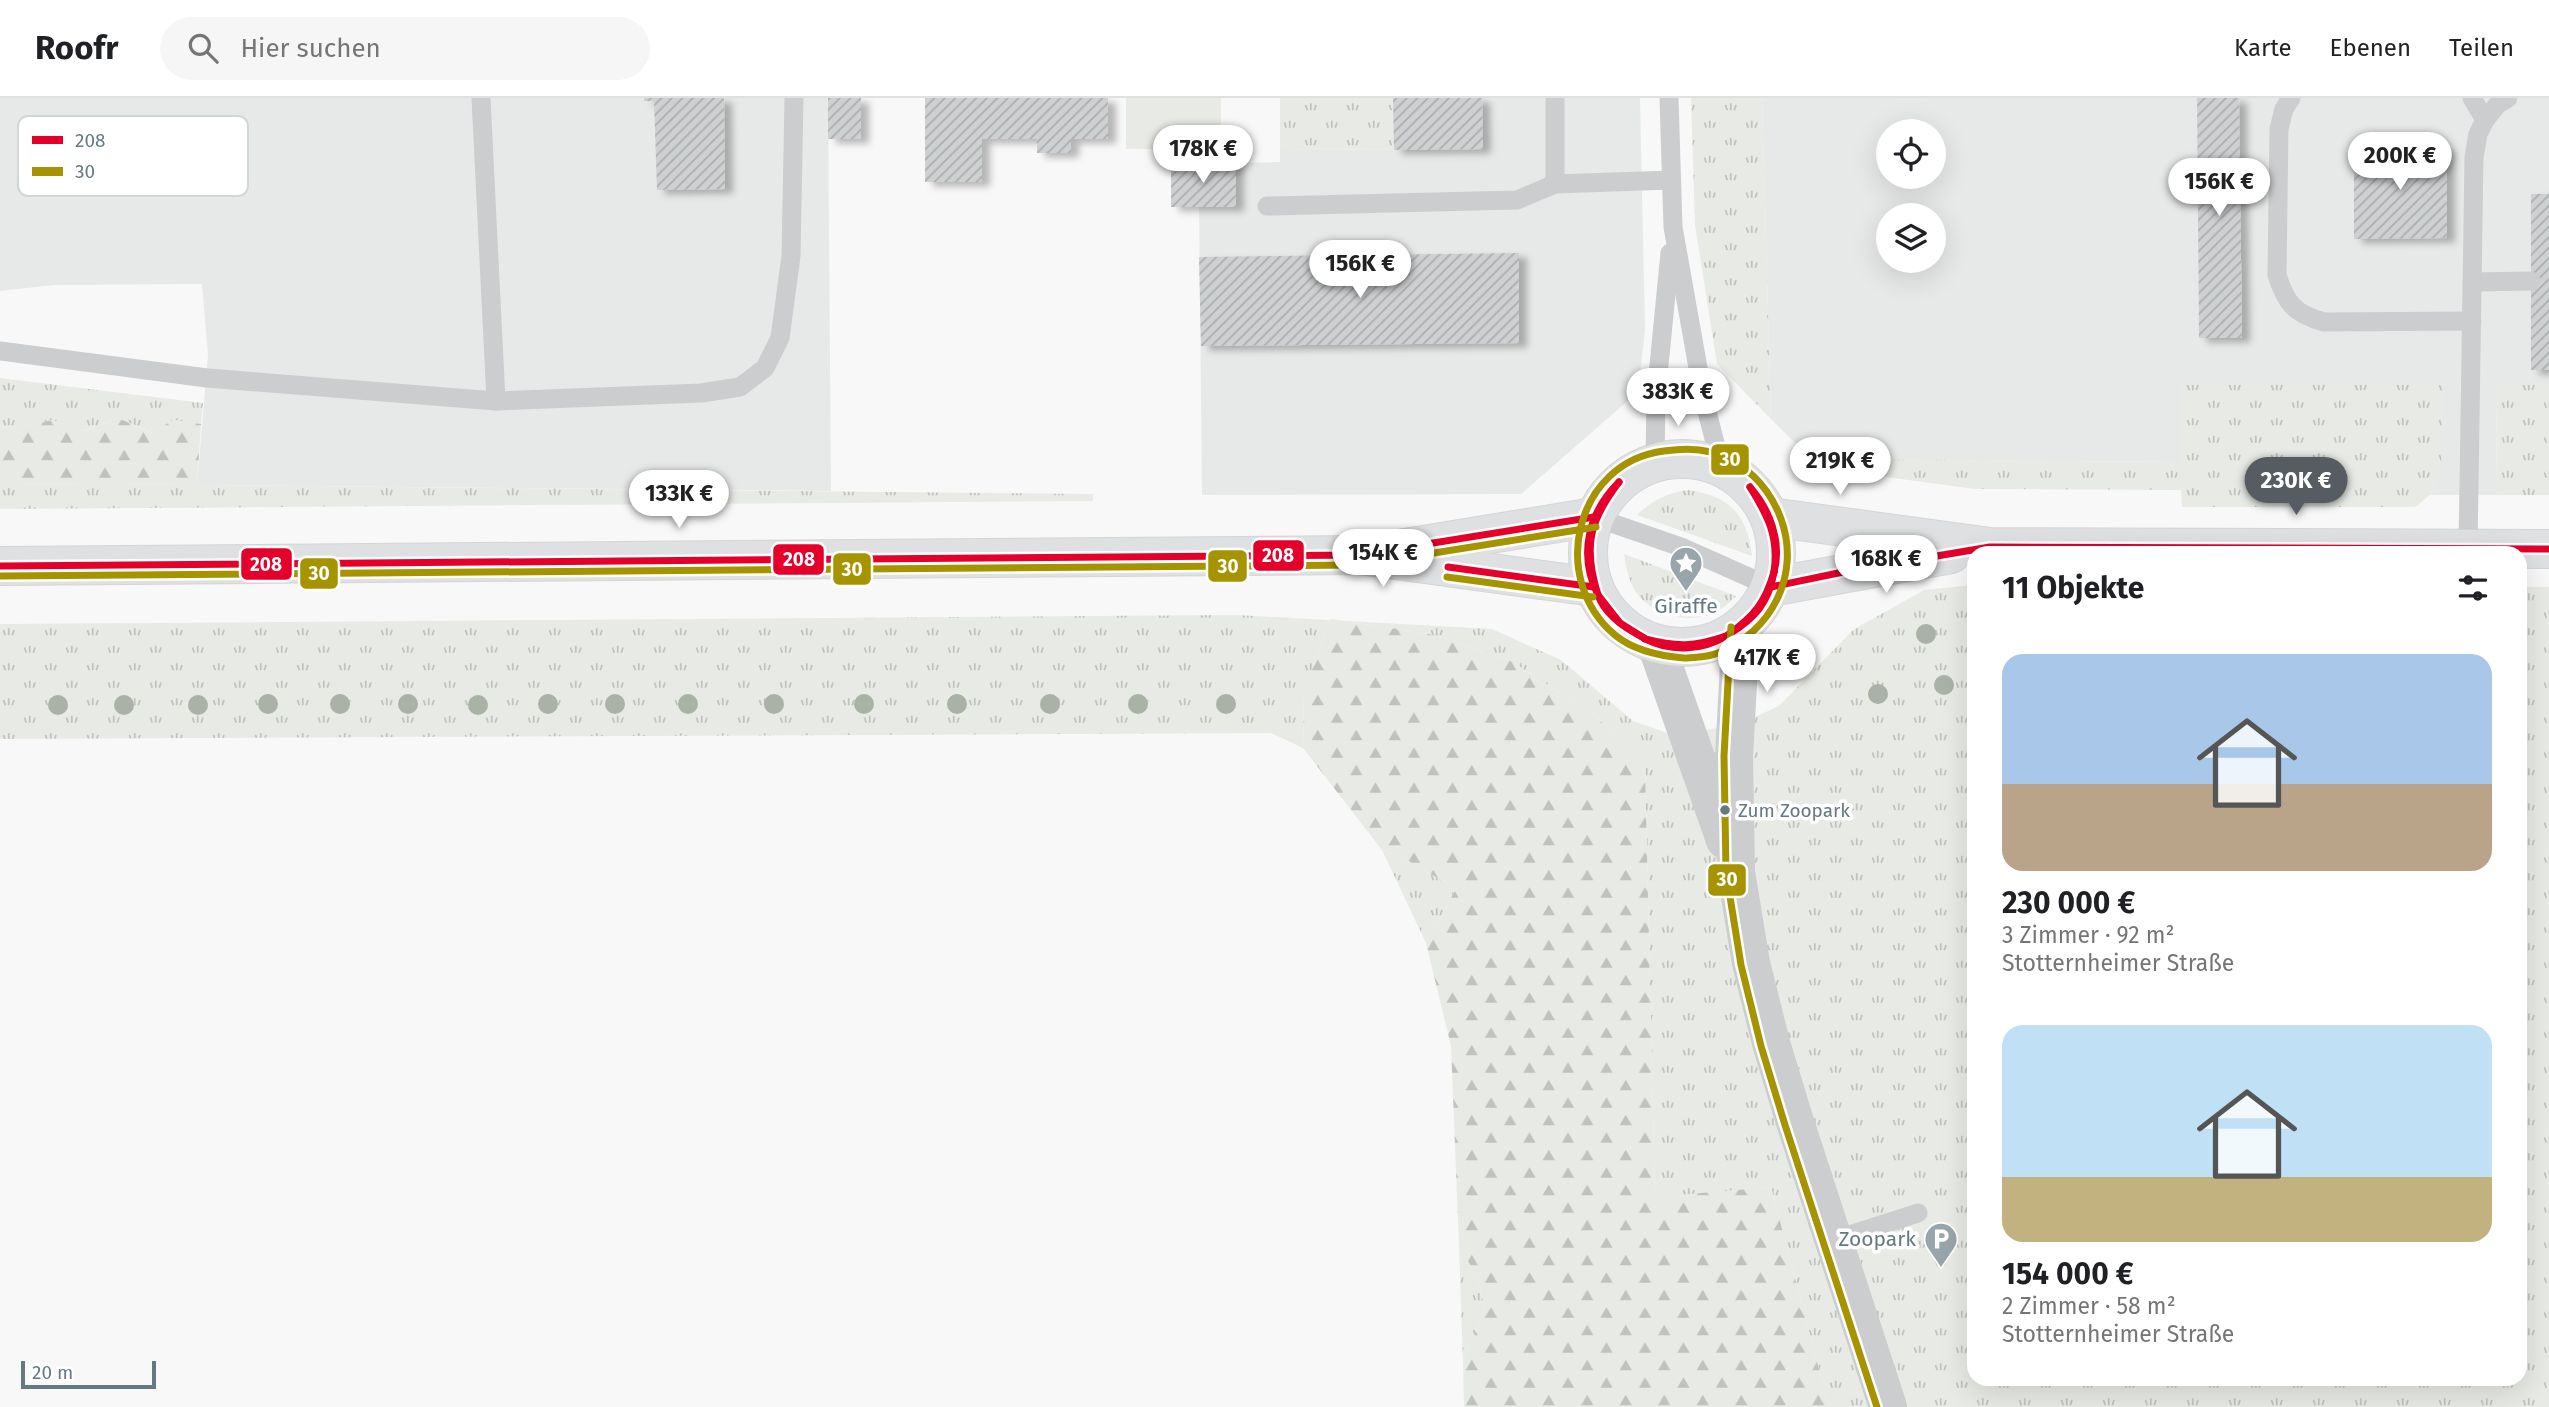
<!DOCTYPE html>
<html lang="de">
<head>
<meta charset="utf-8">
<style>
  :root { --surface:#fff; --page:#f6f6f6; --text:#202124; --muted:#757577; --line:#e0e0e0; --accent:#565c61 }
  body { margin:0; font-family:"Fira Sans",sans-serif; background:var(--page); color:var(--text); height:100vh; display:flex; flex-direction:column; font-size:26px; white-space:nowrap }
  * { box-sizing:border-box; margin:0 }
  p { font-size:23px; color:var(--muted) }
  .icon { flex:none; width:38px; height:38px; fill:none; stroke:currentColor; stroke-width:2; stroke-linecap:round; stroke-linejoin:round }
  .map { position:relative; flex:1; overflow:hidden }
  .panel { position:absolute; left:1967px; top:448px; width:560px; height:840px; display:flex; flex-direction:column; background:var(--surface); border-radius:21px; box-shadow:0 7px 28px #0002 }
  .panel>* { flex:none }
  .buttons { position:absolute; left:1876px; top:21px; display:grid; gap:14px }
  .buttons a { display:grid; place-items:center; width:70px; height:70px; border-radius:50%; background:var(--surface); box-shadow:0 7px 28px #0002; font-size:35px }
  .scale { position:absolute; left:21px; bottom:18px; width:135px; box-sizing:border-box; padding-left:7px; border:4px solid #657981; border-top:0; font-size:19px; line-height:24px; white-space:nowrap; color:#657981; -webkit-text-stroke:5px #fff; paint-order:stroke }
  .price { position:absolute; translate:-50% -60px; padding:0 16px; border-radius:24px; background:#fff; color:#222; font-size:23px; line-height:46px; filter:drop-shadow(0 2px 4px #0008) }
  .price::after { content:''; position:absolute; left:50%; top:42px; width:21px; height:16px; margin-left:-10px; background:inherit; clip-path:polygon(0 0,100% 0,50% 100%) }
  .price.active { background:var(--accent); color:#fff }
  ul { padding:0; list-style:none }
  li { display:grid; align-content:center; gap:14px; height:371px; padding:0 35px }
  li span { display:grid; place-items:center; height:217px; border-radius:21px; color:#555 }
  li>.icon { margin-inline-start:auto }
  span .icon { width:126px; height:126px; fill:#fffc; stroke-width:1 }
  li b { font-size:30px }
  h2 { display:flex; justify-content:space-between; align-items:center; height:84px; padding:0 35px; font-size:30px }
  header { display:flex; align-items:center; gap:42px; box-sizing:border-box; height:98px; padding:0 35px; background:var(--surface); border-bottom:2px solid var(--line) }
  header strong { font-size:33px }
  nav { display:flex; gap:38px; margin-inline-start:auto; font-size:24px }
  .search { width:490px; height:63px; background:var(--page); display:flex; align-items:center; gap:18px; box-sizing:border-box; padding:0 24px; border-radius:38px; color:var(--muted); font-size:26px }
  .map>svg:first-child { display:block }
  .built { fill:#e7e9e8; fill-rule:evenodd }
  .grass { fill:url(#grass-tufts) }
  .forest { fill:url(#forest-firs) }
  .garden { fill:#e8eae5 }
  .building { fill:url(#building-hatch); filter:url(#shadow) }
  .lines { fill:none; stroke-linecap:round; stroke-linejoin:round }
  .secondary-casing { stroke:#d4d5d6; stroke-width:40 }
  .lane { stroke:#cbcdce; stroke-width:19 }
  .street { stroke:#cbcdce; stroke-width:38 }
  .secondary { stroke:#dfe0e1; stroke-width:38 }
  .bus-1-casing { stroke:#fff; stroke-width:12 }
  .bus-2-casing { stroke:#fff; stroke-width:12 }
  .bus-1 { stroke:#e4002b; stroke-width:7 }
  .bus-2 { stroke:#a59400; stroke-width:7 }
  .tree { fill:#aab2a7 }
  .bus-dot { fill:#657981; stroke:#fff; stroke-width:2.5 }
  .labels { text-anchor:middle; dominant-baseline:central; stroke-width:7; stroke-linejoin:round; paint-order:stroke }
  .bus-label { font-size:19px; fill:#657981; stroke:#fff; text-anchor:start }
  .poi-label { font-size:21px; fill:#657981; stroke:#fff }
  .key { fill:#fff; stroke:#d1d7d9; stroke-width:2 }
  .key-label { font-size:19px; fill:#657981 }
  .line-badge { stroke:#fff; stroke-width:2.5 }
  .badge-label { font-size:19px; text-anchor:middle; font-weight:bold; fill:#fff }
</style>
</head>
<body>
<header>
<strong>Roofr</strong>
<div class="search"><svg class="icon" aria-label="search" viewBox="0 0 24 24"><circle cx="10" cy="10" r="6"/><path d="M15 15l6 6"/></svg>Hier suchen</div>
<nav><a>Karte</a><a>Ebenen</a><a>Teilen</a></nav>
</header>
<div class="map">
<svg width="2549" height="1309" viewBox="0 0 2549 1309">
  <defs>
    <pattern id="grass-tufts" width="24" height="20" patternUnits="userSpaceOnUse" patternTransform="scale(1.75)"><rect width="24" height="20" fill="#e8eae5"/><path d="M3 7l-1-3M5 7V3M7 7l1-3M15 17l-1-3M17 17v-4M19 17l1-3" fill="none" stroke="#c0c2bf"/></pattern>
    <pattern id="forest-firs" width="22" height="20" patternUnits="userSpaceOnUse" patternTransform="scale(1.75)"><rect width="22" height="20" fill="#e8eae5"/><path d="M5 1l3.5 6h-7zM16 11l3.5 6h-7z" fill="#c0c2bf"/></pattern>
    <pattern id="building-hatch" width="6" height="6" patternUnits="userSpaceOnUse" patternTransform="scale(1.75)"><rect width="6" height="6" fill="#ced0d1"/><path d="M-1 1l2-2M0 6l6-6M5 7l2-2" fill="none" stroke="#abaeaf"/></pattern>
    <filter id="shadow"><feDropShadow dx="8" dy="4.5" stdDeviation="3.5" flood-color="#0004"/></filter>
  </defs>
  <rect width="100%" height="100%" fill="#f8f8f8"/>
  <!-- built -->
  <g class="built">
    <path d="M0 0H828L831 393 197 387 208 257 202 186 54 187 0 193Z"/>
    <path d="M1393 0H1640L1645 232 1638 294 1521 396 1202 397 1199 109H1235L1236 65 1280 64V51L1394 52Z"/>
    <path d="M1762 0H2549V287H2496L2497 397H2430L2441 373 2181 287 2182 364 1811 361 1771 321ZM1888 33H1934V79H1888ZM1888 117H1934V163H1888Z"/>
  </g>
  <!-- grass -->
  <g class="grass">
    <path d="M1280 0H1393L1394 52 1280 51Z"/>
    <path d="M1691 0H1762L1771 321 1717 266 1695 127Z"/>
    <path d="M0 280 203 305 201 326 173 322 153 335 118 320 83 333 52 322 14 331 0 328Z"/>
    <path d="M2181 287H2442L2441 373 2430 397 2415 409H2182L2181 392 1975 391 1827 371 1811 361 2181 364Z"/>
    <path d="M2496 287H2549V397H2497Z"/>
    <path d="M0 385 1093 396V403L0 411Z"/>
    <path d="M1688 392C1730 398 1747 416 1752 458L1637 417C1653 402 1666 395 1688 392Z"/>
    <path d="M1624 456 1736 498C1731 503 1725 509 1719 512 1694 527 1657 520 1638 497 1629 485 1626 470 1624 456Z"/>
    <path d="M1974 487V1281H2520V489H2549V1309H1829L1771 1089 1655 1100 1645 669 1597 619 1511 563 1434 537 1331 521 1304 592 1303 650 1271 635 0 641V526L1236 517 1492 531 1561 562 1633 623 1676 638 1742 625 1779 608 1853 532 1924 492Z"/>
    <path d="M1382 752 1407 762 1456 791 1426 845Z"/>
    <path d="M1459 1148 1478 1180 1485 1211 1463 1264Z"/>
  </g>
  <!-- forest -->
  <g class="forest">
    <path d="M118 320 152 335 173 322 201 326 197 387 0 385V328L14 331 52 322 84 333Z"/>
    <path d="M1331 521 1434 537 1511 563 1597 619 1645 669 1655 1099 1771 1089 1829 1309H1464L1463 1264 1485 1211 1478 1180 1459 1148 1451 948 1426 845 1456 791 1407 762 1382 752 1303 650 1304 592Z"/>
  </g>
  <!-- garden -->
  <rect class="garden" x="1126" y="0" width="95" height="51"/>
  <!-- building -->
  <g class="building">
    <path d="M644 0H724L725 91 657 92 654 3H644Z"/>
    <rect x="828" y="0" width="33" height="41"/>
    <path d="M925 0H1108V41H1071V55H1037V41H982V84H925Z"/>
    <path d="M1393 0H1482L1483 51 1394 52Z"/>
    <path d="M2197 0H2239L2242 240H2199Z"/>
    <path d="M2447 48V140L2354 141V49Z"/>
    <path d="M1171 64 1236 65V109H1171Z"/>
    <rect x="2531" y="96" width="18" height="176"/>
    <path d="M1519 155V245L1201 248 1199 159Z"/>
  </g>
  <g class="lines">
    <defs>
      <g id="secondary">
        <circle cx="1682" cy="455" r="94"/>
        <path d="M1770 419 1990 449 2549 451"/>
        <path d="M1399 451 1594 419"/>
        <path d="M0 468 1359 457 1594 489"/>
        <path d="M1771 489 1951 456"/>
      </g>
    </defs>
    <!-- secondary casing -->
    <use href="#secondary" class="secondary-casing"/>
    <!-- lane -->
    <g class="lane">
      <path d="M481 0 496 303"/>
      <path d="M1555 0V86"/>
      <path d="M1669 0 1673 129 1703 298 1721 368"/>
      <path d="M2291 0 2284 11 2279 31 2277 177C2286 206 2295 216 2324 224L2472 223"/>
      <path d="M2485 22 2498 6 2508 0"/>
      <path d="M1267 108 1517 102 1555 86 1671 82"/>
      <path d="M2472 184 2531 183"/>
      <path d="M0 253 207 280 496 303 701 295 740 289 765 270 780 240 791 158 794 0"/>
      <path d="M1655 364 1656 298 1670 155"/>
      <path d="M1594 419 1681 449 1771 489"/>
      <path d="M2468 452 2474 59 2478 36 2485 22 2472 0"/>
      <path d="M1834 1142 1918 1115"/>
    </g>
    <!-- street -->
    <g class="street">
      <path d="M1741 530 1734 659 1736 774 1751 865 1771 945 1795 1024 1888 1309"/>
      <path d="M1656 546 1725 742"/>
    </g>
    <!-- secondary -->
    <use href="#secondary" class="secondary"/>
    <defs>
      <g id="bus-1">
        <path d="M1750 389C1770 412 1782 444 1774 474"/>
        <path d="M1750 389C1768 418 1779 439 1774 474"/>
        <path d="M0 468 1359 457 1594 419"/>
        <path d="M1448 469 1594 489"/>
        <path d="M1771 489 1848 473 1990 449 2549 451"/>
        <path d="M1598 497 1620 525 1644 540"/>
        <path d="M1598 497C1605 518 1626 531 1644 540"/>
        <path d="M1598 497C1578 457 1588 415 1619 384"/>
        <path d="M1598 497C1583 449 1589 423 1619 384"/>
        <path d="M1729 536C1754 518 1765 505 1774 474"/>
        <path d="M1729 536C1754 521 1769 505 1774 474"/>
        <path d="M1645 541C1677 549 1694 549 1726 538"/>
        <path d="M1645 541C1670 554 1702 553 1726 538"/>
      </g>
      <g id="bus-2">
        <path d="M0 478 1359 467 1596 429"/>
        <path d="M1447 479 1593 499"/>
        <path d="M1731 529 1724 658 1726 774 1741 867 1761 948 1785 1027 1877 1309"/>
        <path d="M1684 560C1660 558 1634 553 1615 537 1548 481 1575 364 1664 353 1681 351 1694 350 1711 354 1744 363 1769 388 1781 421 1801 476 1772 534 1718 555 1709 559 1697 559 1687 560"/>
      </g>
    </defs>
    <!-- bus-1 casing -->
    <use href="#bus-1" class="bus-1-casing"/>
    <!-- bus-2 casing -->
    <use href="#bus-2" class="bus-2-casing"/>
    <!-- bus-1 -->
    <use href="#bus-1" class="bus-1"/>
    <!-- bus-2 -->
    <use href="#bus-2" class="bus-2"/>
  </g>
  <!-- trees -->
  <g class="tree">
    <circle cx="1926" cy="536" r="10"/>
    <circle cx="1944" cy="587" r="10"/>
    <circle cx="1878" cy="596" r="10"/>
    <circle cx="268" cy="606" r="10"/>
    <circle cx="340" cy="606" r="10"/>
    <circle cx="408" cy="606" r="10"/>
    <circle cx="548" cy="606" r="10"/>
    <circle cx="615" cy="606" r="10"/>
    <circle cx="688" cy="606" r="10"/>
    <circle cx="774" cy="606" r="10"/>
    <circle cx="864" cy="606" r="10"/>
    <circle cx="957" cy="606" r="10"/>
    <circle cx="1050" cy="606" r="10"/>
    <circle cx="1138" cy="606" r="10"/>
    <circle cx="1226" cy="606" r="10"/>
    <circle cx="58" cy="607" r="10"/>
    <circle cx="124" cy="607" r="10"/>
    <circle cx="198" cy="607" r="10"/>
    <circle cx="478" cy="607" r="10"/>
  </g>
  <!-- icons -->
  <defs>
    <symbol id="sight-pin" viewBox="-11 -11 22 30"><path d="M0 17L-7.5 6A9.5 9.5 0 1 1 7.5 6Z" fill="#98a5ab" stroke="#fff"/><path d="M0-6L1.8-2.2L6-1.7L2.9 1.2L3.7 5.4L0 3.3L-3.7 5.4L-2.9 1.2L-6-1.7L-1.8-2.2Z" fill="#fff"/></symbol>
    <symbol id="parking-pin" viewBox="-11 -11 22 30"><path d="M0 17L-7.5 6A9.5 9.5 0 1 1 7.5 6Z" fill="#98a5ab" stroke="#fff"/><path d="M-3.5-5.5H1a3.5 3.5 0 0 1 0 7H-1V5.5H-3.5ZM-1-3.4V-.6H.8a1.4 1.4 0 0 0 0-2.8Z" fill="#fff"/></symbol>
  </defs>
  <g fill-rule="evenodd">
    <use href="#sight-pin" x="1667" y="446" width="38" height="52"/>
    <use href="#parking-pin" x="1922" y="1122" width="38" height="52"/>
  </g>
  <!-- markers -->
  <circle class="bus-dot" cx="1725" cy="712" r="6"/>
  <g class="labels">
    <!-- bus labels -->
    <g class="bus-label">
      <text x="1738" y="712">Zum Zoopark</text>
    </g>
    <!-- poi labels -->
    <g class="poi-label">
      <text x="1686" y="508">Giraffe</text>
      <text x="1916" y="1141" text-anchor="end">Zoopark</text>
    </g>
  </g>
  <!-- legend -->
  <rect x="18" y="18" width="230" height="80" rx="10" class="key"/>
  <rect x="32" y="38" width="31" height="8" fill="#e4002b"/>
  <rect x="32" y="69" width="31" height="9" fill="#a59400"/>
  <g class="key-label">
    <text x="75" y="49">208</text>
    <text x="75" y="80">30</text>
  </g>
  <g class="line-badge">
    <rect x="1710" y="345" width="40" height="33" rx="7" fill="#a59400"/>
    <rect x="1252" y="441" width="53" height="33" rx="7" fill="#e4002b"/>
    <rect x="772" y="445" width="53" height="33" rx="7" fill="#e4002b"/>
    <rect x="240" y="449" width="53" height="34" rx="7" fill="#e4002b"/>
    <rect x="1207" y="451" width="41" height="34" rx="7" fill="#a59400"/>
    <rect x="832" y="454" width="40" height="34" rx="7" fill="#a59400"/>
    <rect x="299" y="459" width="40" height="33" rx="7" fill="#a59400"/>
    <rect x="1707" y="765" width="40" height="34" rx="7" fill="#a59400"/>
  </g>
  <g class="badge-label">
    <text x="1730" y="368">30</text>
    <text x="1278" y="464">208</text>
    <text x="799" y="468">208</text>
    <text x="266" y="473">208</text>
    <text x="1228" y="475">30</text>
    <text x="852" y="478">30</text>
    <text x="319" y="482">30</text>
    <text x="1727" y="788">30</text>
  </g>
</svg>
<div class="buttons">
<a><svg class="icon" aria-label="locate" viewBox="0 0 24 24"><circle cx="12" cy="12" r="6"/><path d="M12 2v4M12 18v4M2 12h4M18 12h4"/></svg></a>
<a><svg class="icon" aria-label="layers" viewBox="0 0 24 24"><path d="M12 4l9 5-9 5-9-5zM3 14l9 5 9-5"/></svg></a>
</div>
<div class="scale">20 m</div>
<b class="price" style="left:1203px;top:87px">178K €</b>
<b class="price" style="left:2400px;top:94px">200K €</b>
<b class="price" style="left:2219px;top:120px">156K €</b>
<b class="price" style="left:1360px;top:202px">156K €</b>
<b class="price" style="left:1678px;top:330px">383K €</b>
<b class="price" style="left:1840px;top:399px">219K €</b>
<b class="price active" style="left:2296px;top:419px">230K €</b>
<b class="price" style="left:679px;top:432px">133K €</b>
<b class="price" style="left:1383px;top:491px">154K €</b>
<b class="price" style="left:1886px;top:497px">168K €</b>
<b class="price" style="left:1767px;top:596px">417K €</b>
<section class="panel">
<h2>11 Objekte<svg class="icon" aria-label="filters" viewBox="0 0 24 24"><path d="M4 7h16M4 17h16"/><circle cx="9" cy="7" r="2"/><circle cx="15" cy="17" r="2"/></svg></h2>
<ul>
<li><span style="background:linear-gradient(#a9c7e8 60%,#b9a48a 0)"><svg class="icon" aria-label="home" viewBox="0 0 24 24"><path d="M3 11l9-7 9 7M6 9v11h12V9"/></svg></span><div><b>230 000 €</b><p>3 Zimmer · 92 m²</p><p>Stotternheimer Straße</p></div></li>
<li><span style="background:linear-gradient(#bfe0f5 70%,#c2b280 0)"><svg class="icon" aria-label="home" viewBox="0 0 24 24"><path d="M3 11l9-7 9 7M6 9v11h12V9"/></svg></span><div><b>154 000 €</b><p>2 Zimmer · 58 m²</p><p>Stotternheimer Straße</p></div></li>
</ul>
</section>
</div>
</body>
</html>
